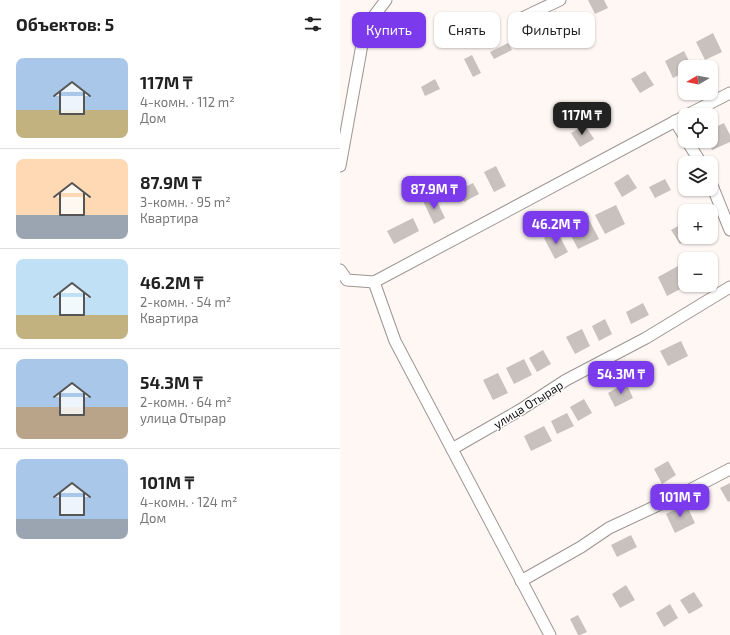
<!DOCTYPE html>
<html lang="ru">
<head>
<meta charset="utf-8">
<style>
  :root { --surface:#fff; --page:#f2f2f2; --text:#222; --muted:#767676; --line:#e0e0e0; --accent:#7c3aed }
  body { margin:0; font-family:"Exo 2",sans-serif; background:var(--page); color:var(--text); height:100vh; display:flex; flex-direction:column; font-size:15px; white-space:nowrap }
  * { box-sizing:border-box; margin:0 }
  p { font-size:13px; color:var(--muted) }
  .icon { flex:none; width:22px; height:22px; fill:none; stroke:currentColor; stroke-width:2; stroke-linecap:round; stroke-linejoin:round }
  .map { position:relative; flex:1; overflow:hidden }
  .side { display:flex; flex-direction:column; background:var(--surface); width:340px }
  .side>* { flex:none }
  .top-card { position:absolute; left:12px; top:12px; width:318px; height:36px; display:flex; gap:8px }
  .needle { width:26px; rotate:261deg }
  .tools { position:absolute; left:338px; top:60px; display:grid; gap:8px }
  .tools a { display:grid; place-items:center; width:40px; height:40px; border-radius:8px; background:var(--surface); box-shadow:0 1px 3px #0004; font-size:20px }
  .price { position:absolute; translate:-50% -34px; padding:0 9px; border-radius:8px; background:var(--accent); color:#fff; font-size:13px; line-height:26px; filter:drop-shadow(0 1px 2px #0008) }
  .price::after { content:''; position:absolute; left:50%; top:24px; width:12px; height:9px; margin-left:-6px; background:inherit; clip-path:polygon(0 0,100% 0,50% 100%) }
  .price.active { background:#222; color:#fff }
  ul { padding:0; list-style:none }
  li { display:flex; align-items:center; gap:12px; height:100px; padding:0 16px }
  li+li { border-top:1px solid var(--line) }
  li span { display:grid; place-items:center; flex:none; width:112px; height:80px; border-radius:8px; color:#555 }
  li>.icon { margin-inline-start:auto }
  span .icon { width:48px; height:48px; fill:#fffc; stroke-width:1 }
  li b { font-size:17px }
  h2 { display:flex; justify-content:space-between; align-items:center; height:48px; padding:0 16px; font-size:17px }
  .chip { padding:0 14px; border-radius:8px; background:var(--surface); box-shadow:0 1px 3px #0004; font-size:14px; line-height:36px }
  .chip.active { background:var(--accent); color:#fff }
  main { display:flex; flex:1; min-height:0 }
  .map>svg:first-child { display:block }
  .building { fill:#c8c1be }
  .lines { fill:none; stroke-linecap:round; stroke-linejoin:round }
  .minor-casing { stroke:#9c9592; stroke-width:13 }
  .minor { stroke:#fff; stroke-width:11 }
  .labels { text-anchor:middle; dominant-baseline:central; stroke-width:3; stroke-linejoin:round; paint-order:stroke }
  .street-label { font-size:12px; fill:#0e0b0b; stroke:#fff }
</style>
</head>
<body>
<main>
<section class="side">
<h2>Объектов: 5<svg class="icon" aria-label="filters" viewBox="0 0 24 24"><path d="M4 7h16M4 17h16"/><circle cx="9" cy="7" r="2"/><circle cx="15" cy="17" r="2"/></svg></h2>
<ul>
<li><span style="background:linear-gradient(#a9c7e8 65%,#c2b280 0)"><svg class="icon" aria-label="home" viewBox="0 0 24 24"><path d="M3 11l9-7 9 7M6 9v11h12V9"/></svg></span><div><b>117M ₸</b><p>4-комн. · 112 m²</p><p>Дом</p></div></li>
<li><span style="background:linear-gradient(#ffd9b3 70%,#9aa5b1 0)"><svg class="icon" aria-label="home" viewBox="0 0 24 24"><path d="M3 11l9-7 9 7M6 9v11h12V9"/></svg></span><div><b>87.9M ₸</b><p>3-комн. · 95 m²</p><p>Квартира</p></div></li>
<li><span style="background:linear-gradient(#bfe0f5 70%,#c2b280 0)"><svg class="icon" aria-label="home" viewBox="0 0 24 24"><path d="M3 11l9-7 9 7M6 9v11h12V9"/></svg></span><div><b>46.2M ₸</b><p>2-комн. · 54 m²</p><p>Квартира</p></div></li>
<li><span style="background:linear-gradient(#a9c7e8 60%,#b9a48a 0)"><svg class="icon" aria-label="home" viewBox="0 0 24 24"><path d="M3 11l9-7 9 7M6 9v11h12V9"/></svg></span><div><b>54.3M ₸</b><p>2-комн. · 64 m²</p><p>улица Отырар</p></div></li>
<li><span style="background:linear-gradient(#a9c7e8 75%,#9aa5b1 0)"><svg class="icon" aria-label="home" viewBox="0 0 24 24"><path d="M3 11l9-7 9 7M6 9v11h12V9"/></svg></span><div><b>101M ₸</b><p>4-комн. · 124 m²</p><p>Дом</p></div></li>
</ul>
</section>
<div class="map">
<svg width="390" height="635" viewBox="0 0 390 635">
  <rect width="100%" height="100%" fill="#fff7f4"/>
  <!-- building -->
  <g class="building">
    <path d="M248 0H264L268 8 255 14Z"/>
    <path d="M216 11 229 37 215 44 202 18Z"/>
    <path d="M373 33 382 52 365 60 356 42Z"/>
    <path d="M168 43 172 50 154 59 150 52Z"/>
    <path d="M344 51 352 67H345V72L333 78 325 61Z"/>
    <path d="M132 55 141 73 133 77 124 59Z"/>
    <path d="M305 71 314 85 300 93 291 79Z"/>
    <path d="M95 79 100 89 85 96 81 87Z"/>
    <path d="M384 123 390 135V142L372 150 368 141H371V129Z"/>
    <path d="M245 125 254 139 240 147 231 133Z"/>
    <path d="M156 166 166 186 154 192 144 172Z"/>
    <path d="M288 174 297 188 282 197 274 183Z"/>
    <path d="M325 179 331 190 315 198 309 187Z"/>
    <path d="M133 183 139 194 124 202 119 190Z"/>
    <path d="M94 195 105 218 94 224 83 201Z"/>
    <path d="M276 205 285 224 265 234 255 215Z"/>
    <path d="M247 216 259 239 238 249 226 226Z"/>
    <path d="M73 218 79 231 54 244 47 231Z"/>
    <path d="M345 222V237H352L340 244 331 230Z"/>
    <path d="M217 231 228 252 215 259 204 238Z"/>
    <path d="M338 266 345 280V285H348L327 296 318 277Z"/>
    <path d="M303 303 309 315 291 324 286 312Z"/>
    <path d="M265 319 272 334 259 341 252 326Z"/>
    <path d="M242 329 250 346 235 354 226 337Z"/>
    <path d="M341 341 348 356 328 366 320 351Z"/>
    <path d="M203 350 211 364 197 372 189 358Z"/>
    <path d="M184 359 192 375 174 384 166 368Z"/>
    <path d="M158 373 168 393 153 400 143 380Z"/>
    <path d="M286 383 293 398 275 407 268 393Z"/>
    <path d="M244 399 252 413 238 421 230 407Z"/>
    <path d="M227 413 234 426 217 434 211 421Z"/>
    <path d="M204 426 212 441 191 451 184 436Z"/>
    <path d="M328 461 336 475 322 484 314 469Z"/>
    <path d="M390 483V501L388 502 380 488Z"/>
    <path d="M346 504 355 523 335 533 326 514Z"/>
    <path d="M291 535 297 547 277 557 271 545Z"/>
    <path d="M286 585 295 600 280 608 272 594Z"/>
    <path d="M354 592 363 606 349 614 340 600Z"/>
    <path d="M330 604 338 618 324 627 316 613Z"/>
    <path d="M238 615 247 632 240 635H238L230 619Z"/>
  </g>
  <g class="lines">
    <defs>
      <g id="minor">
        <path d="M180 19 220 0"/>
        <path d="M347 115 390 93"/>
        <path d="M335 121 345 137"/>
        <path d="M347 141 361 163"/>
        <path d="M0 166 25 28 46 0"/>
        <path d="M371 183 390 230"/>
        <path d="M0 270 7 280 34 282 345 116"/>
        <path d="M34 282 55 341 210 635"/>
        <path d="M112 449 180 410 226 380 306 338 390 287"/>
        <path d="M181 581 241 547 269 528 344 493 390 469"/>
      </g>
    </defs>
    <!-- minor casing -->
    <use href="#minor" class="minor-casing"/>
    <!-- minor -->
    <use href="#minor" class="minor"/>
  </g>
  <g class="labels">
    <!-- street labels -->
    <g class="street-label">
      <text transform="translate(188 404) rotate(-32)">улица Отырар</text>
    </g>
  </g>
</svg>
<div class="tools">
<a><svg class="needle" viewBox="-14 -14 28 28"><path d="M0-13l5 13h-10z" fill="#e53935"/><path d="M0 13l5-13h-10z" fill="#767676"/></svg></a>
<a><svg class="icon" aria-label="locate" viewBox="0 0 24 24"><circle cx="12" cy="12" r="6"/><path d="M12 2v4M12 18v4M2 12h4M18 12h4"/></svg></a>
<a><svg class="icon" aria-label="layers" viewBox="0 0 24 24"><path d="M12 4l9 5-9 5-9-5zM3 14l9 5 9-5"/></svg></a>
<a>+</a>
<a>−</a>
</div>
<b class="price active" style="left:242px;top:136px">117M ₸</b>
<b class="price" style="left:94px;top:210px">87.9M ₸</b>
<b class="price" style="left:216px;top:245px">46.2M ₸</b>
<b class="price" style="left:281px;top:395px">54.3M ₸</b>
<b class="price" style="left:340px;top:518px">101M ₸</b>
<div class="top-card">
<a class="chip active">Купить</a>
<a class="chip">Снять</a>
<a class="chip">Фильтры</a>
</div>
</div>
</main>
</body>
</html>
